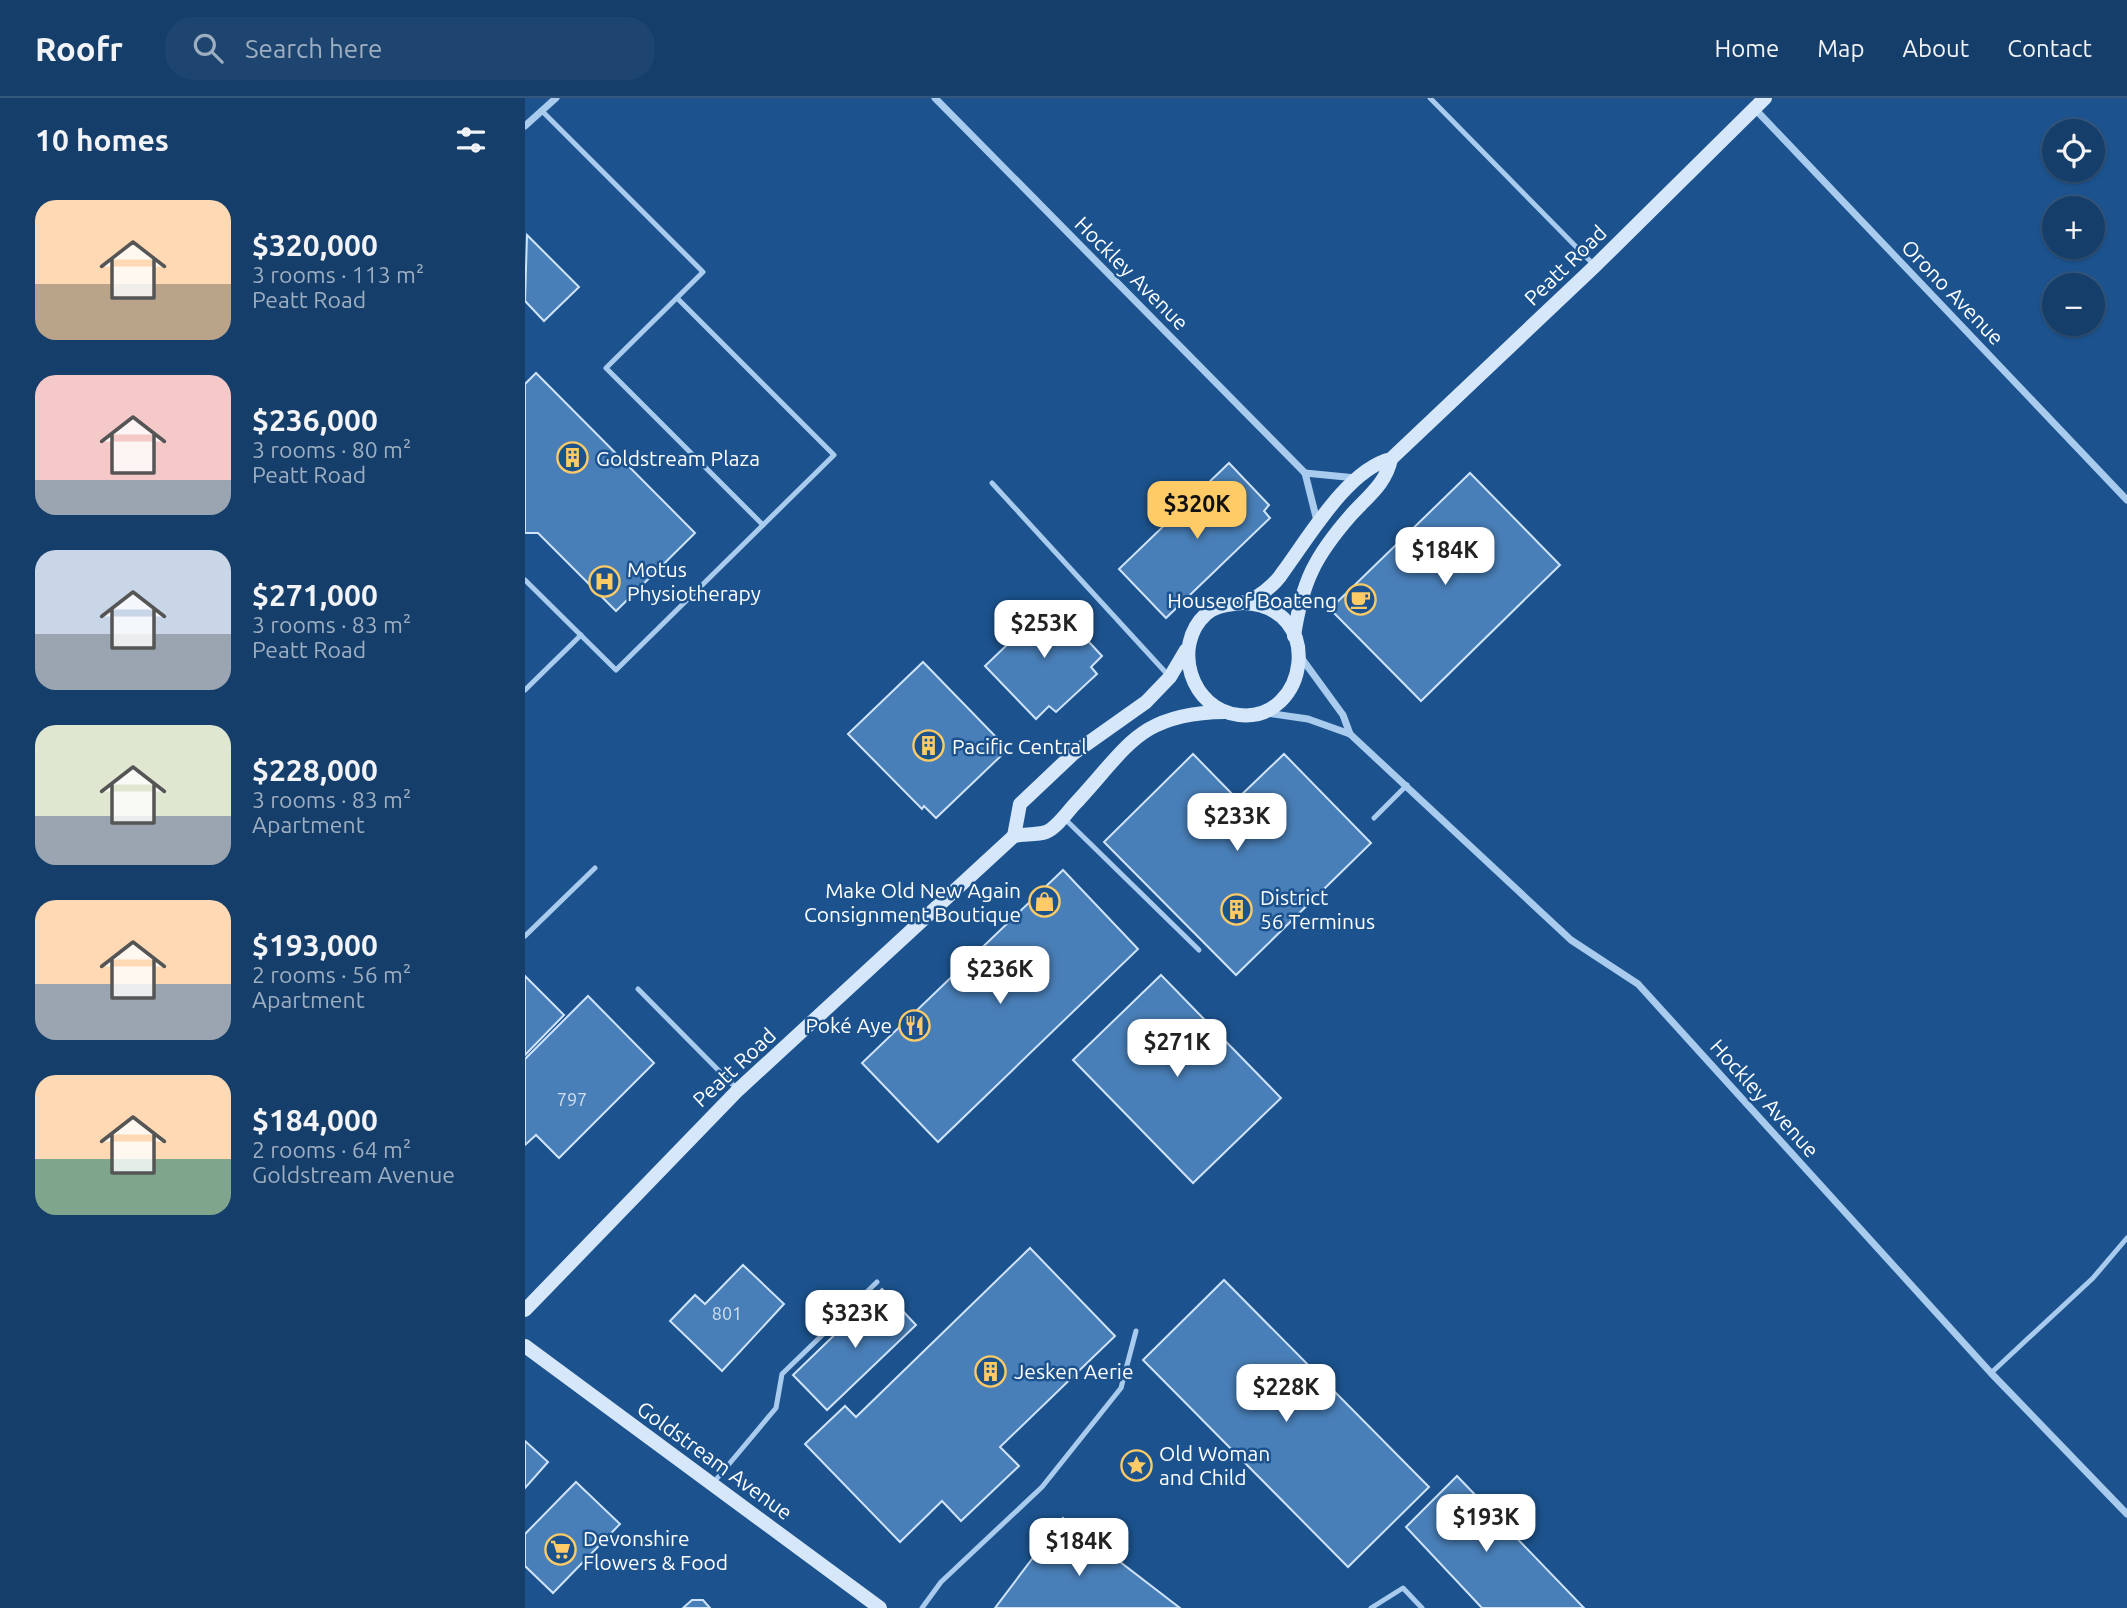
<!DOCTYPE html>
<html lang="en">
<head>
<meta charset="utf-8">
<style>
  :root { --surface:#153e6a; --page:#1e4570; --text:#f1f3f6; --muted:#9daec1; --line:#34577e; --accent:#fecb66 }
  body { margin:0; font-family:Ubuntu,sans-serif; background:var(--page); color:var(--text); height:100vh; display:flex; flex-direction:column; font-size:26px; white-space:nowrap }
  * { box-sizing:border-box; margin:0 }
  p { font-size:23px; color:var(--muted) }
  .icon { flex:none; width:38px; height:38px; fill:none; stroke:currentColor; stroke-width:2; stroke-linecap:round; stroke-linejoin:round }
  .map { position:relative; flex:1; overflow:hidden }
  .panel { display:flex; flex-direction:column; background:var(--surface); width:525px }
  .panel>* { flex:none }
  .buttons { position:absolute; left:1517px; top:21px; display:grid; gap:14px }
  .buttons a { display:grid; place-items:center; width:63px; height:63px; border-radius:50%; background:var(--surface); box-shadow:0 2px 5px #0004,0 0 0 2px var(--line); font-size:35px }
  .price { position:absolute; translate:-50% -60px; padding:0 16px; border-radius:14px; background:#fff; color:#222; font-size:23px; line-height:46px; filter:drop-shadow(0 2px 4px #0008) }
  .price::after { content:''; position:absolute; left:50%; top:42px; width:21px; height:16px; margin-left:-10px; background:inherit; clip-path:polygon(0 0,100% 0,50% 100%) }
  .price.selected { background:var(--accent); color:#111 }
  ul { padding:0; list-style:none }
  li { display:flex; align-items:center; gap:21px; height:175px; padding:0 35px }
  li span { display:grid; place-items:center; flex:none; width:196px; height:140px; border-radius:21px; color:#555 }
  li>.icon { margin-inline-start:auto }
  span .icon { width:84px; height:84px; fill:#fffc; stroke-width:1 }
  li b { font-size:30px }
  h2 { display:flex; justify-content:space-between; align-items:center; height:84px; padding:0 35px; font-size:30px }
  header { display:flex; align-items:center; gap:42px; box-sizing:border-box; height:98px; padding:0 35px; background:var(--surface); border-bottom:2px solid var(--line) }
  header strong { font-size:33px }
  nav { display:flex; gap:38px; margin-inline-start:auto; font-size:24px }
  .search { width:490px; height:63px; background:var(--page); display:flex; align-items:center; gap:18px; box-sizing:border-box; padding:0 24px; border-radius:28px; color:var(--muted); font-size:26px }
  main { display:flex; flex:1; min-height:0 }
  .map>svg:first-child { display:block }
  .building { fill:#497fb8; stroke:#cfe4fa; stroke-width:2 }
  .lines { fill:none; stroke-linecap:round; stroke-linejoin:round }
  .lane { stroke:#a9cbee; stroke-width:5 }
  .street { stroke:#a9cbee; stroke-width:7 }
  .secondary { stroke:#d6e7fa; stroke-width:14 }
  .labels { text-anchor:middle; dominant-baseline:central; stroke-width:5; stroke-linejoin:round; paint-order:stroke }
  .number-label { font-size:18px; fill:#d2dfed }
  .street-label { font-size:21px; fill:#fff; stroke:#1c538e }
  .poi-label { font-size:21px; fill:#fff; stroke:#1c538e; text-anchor:start }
</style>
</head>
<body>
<header>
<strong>Roofr</strong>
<div class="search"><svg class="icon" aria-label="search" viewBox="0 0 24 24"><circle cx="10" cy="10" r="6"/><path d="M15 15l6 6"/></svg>Search here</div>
<nav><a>Home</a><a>Map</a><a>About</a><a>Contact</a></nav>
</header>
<main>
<section class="panel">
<h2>10 homes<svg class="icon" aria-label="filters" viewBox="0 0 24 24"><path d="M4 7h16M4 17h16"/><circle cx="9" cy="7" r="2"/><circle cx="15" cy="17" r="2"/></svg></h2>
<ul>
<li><span style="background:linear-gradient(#ffd9b3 60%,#b9a48a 0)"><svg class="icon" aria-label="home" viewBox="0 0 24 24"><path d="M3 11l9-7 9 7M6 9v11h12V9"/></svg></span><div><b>$320,000</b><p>3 rooms · 113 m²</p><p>Peatt Road</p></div></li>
<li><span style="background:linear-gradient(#f6c9c9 75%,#9aa5b1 0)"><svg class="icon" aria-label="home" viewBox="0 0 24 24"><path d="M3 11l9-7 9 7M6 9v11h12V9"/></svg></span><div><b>$236,000</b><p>3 rooms · 80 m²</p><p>Peatt Road</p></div></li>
<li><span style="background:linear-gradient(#c9d6e8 60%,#9aa5b1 0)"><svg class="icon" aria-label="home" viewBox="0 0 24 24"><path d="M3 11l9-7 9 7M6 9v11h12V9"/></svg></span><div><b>$271,000</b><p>3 rooms · 83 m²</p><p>Peatt Road</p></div></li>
<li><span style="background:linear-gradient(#dfe7d0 65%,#9aa5b1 0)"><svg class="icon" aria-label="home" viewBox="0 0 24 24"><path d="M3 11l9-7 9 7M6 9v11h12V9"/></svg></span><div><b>$228,000</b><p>3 rooms · 83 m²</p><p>Apartment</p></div></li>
<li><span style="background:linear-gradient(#ffd9b3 60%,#9aa5b1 0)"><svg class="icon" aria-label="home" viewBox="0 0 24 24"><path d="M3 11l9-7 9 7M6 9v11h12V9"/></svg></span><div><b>$193,000</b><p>2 rooms · 56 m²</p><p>Apartment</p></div></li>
<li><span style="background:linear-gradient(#ffd9b3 60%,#7fa58c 0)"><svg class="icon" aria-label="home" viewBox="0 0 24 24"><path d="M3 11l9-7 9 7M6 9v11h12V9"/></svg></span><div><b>$184,000</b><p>2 rooms · 64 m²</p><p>Goldstream Avenue</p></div></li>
</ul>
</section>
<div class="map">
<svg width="1602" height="1510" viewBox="0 0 1602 1510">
  <rect width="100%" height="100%" fill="#1c538e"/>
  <!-- building -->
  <g class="building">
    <path d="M2 137 54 189 19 223 0 203Z"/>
    <path d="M11 275 170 435 91 513 13 435H0V286Z"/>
    <path d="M704 365 744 407 739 413 745 420 641 520 594 471Z"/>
    <path d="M945 375 1035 467 896 603 805 511Z"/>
    <path d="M527 504 577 558 566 569 572 576 531 614 524 608 511 621 460 568 486 543 471 527 486 512 502 528Z"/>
    <path d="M398 564 471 639 468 642 480 654 411 720 399 708 397 711 323 636Z"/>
    <path d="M668 656 712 701 759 656 846 745 711 877 579 744Z"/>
    <path d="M538 772 613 851 413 1044 337 965Z"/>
    <path d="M636 877 756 1000 668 1085 548 962Z"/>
    <path d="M0 878 39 917 0 957Z"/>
    <path d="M63 898 129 965 34 1060 11 1037 0 1047V961Z"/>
    <path d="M505 1150 590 1238 475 1349 494 1368 436 1423 417 1403 375 1444 280 1346 320 1308 331 1319Z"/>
    <path d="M218 1167 259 1206 197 1273 145 1223 170 1197 180 1206Z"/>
    <path d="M699 1182 904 1389 823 1469 618 1262Z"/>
    <path d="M357 1191 391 1227 302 1312 268 1277Z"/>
    <path d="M0 1343 23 1364 0 1390Z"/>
    <path d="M932 1378 1059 1510H957L881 1429Z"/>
    <path d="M51 1384 95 1426 28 1495 0 1468V1436Z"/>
    <path d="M538 1420 655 1510H470Z"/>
    <path d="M167 1502H178L185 1510H158Z"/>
  </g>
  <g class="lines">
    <!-- lane -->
    <g class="lane">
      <path d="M905 0 1070 168"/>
      <path d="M17 13 178 174 81 270 238 427"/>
      <path d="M467 385 643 577"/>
      <path d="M0 482 91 572 309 357 152 200"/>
      <path d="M0 592 56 537"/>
      <path d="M849 720 882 687"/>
      <path d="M540 721 674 852"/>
      <path d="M0 838 70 770"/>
      <path d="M113 891 211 990"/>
      <path d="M1466 1275 1568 1180 1602 1140"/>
      <path d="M189 1384 251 1310 257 1276 352 1184"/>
      <path d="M397 1510 416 1484 517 1389 596 1290 611 1233"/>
      <path d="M846 1510 878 1490 897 1510"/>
    </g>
    <!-- street -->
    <g class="street">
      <path d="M410 0 780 375 792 423"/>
      <path d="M1230 11 1602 402"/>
      <path d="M0 28 31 0"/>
      <path d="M780 375 831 380"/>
      <path d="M775 558 818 617 825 636"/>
      <path d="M742 615 783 621 825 636 1046 842 1113 886 1466 1275 1602 1416"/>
    </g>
    <!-- secondary -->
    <g class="secondary">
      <path d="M718 505C802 508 783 625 714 617 666 612 646 548 681 516 692 507 703 507 716 505 731 502 750 487 758 474 784 439 823 371 866 361L1070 168 1240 0"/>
      <path d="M769 538C777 484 790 458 826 417 842 399 861 386 866 361"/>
      <path d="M489 738 495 706 549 655 621 604 645 579 661 552"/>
      <path d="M0 1212 213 992 489 738C498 736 512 737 521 734 531 730 541 716 548 708 602 651 612 615 700 614"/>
      <path d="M0 1248 355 1510"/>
    </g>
  </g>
  <!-- icons -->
  <defs>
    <symbol id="building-ring" viewBox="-11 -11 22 22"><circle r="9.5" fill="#1c538e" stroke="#fecb66" stroke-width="1.5"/><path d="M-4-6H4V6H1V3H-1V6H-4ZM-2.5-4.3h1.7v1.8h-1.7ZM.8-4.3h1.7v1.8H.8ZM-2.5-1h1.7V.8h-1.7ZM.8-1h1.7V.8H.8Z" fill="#fecb66"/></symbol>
    <symbol id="hospital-ring" viewBox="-11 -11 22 22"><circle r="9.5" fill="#1c538e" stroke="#fecb66" stroke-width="1.5"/><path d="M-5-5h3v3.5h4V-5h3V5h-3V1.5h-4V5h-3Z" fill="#fecb66"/></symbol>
    <symbol id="cafe-ring" viewBox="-11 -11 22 22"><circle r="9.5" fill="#1c538e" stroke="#fecb66" stroke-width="1.5"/><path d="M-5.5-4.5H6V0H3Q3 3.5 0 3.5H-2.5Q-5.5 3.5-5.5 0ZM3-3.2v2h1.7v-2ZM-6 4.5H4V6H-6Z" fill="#fecb66"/></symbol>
    <symbol id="shop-ring" viewBox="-11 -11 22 22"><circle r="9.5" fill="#1c538e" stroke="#fecb66" stroke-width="1.5"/><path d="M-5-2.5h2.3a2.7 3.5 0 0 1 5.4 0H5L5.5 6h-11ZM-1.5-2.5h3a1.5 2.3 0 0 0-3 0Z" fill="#fecb66"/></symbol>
    <symbol id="restaurant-ring" viewBox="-11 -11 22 22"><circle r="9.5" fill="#1c538e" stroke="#fecb66" stroke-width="1.5"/><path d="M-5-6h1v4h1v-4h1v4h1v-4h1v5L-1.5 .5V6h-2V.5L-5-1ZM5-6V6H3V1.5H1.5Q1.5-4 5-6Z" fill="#fecb66"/></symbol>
    <symbol id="sight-ring" viewBox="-11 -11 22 22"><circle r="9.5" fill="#1c538e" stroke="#fecb66" stroke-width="1.5"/><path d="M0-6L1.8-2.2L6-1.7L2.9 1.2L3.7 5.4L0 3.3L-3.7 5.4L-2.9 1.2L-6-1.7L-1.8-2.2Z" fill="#fecb66"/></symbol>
    <symbol id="supermarket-ring" viewBox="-11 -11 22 22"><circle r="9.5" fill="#1c538e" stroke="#fecb66" stroke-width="1.5"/><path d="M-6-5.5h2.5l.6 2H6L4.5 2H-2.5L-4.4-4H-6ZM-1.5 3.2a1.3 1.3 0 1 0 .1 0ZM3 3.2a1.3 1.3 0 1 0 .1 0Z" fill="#fecb66"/></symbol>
  </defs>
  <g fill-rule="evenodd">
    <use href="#building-ring" x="30" y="342" width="35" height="35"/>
    <use href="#hospital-ring" x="62" y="466" width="35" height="35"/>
    <use href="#cafe-ring" x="818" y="484" width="35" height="35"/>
    <use href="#building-ring" x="386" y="630" width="35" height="35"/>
    <use href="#shop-ring" x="502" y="786" width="35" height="35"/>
    <use href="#building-ring" x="694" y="794" width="35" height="35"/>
    <use href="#restaurant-ring" x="372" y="910" width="35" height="35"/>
    <use href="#building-ring" x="448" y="1256" width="35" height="35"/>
    <use href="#sight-ring" x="594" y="1350" width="35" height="35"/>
    <use href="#supermarket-ring" x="18" y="1434" width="35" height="35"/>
  </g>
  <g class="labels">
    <!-- number labels -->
    <g class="number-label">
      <text x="47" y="1001">797</text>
      <text x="202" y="1215">801</text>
    </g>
    <!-- street labels -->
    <g class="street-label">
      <text transform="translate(1040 167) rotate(-44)">Peatt Road</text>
      <text transform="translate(607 175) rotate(45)">Hockley Avenue</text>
      <text transform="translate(1428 194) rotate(46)">Orono Avenue</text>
      <text transform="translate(209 969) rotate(-43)">Peatt Road</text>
      <text transform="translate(1240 1000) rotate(48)">Hockley Avenue</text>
      <text transform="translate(190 1362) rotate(36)">Goldstream Avenue</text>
    </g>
    <!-- poi labels -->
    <g class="poi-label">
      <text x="71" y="360">Goldstream Plaza</text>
      <text x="102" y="471">Motus<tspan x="102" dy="24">Physiotherapy</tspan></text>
      <text x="812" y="502" text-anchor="end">House of Boateng</text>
      <text x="427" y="648">Pacific Central</text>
      <text x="496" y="792" text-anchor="end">Make Old New Again<tspan x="496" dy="24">Consignment Boutique</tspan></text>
      <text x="735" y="799">District<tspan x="735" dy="24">56 Terminus</tspan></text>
      <text x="367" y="927" text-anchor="end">Poké Aye</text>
      <text x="489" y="1273">Jesken Aerie</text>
      <text x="634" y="1355">Old Woman<tspan x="634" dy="24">and Child</tspan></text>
      <text x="58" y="1440">Devonshire<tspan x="58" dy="24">Flowers &amp; Food</tspan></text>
    </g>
  </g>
</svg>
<div class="buttons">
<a><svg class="icon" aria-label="locate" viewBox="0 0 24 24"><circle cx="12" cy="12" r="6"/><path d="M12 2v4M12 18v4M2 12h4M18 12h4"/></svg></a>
<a>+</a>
<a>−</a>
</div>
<b class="price selected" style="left:672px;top:443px">$320K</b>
<b class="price" style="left:920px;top:489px">$184K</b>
<b class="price" style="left:519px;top:562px">$253K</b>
<b class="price" style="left:712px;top:755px">$233K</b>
<b class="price" style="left:475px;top:908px">$236K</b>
<b class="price" style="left:652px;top:981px">$271K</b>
<b class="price" style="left:330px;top:1252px">$323K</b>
<b class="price" style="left:761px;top:1326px">$228K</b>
<b class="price" style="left:961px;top:1456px">$193K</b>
<b class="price" style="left:554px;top:1480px">$184K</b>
</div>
</main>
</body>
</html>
